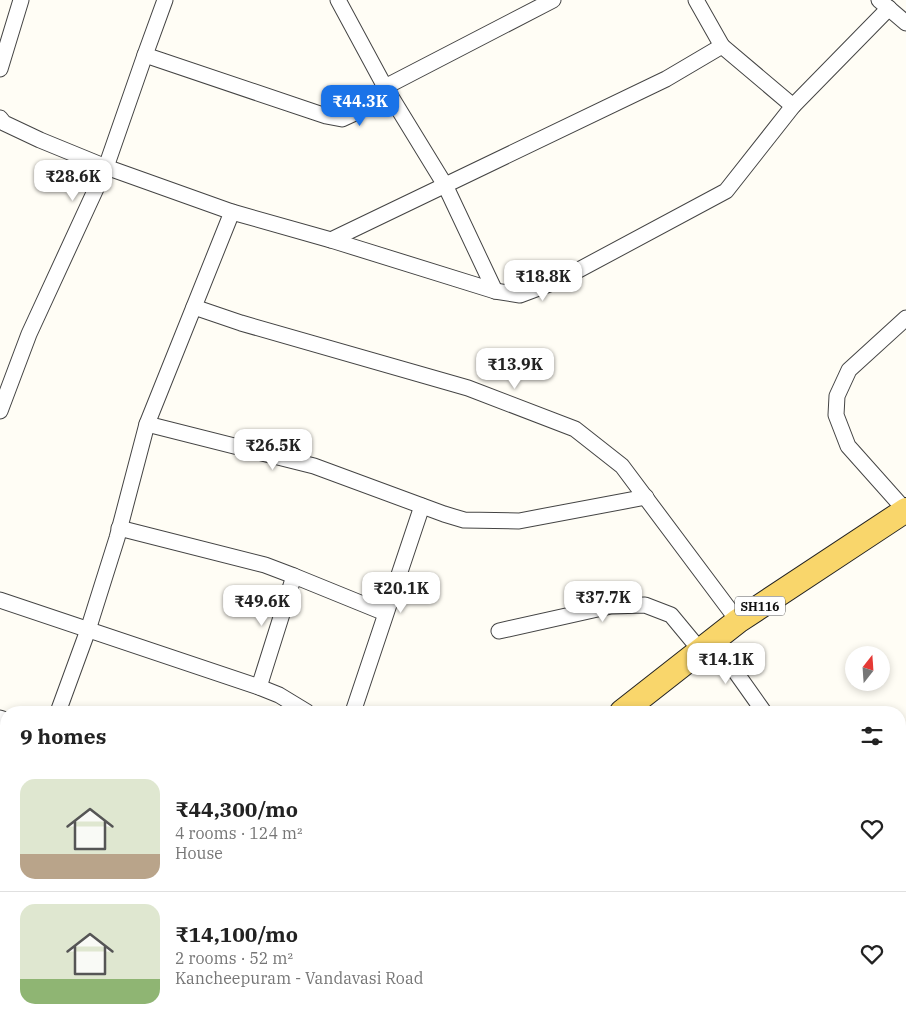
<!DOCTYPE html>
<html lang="en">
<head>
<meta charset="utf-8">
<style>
  :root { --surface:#fff; --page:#f6f6f6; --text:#222; --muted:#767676; --line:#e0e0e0; --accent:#1a73e8 }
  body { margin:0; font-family:"IBM Plex Serif",serif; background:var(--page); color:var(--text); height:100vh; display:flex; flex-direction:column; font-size:19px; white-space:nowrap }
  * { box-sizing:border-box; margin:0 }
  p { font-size:16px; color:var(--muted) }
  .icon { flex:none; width:28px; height:28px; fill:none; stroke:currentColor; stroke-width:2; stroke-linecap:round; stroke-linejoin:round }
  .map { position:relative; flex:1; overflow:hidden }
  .details { position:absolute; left:0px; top:706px; width:906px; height:321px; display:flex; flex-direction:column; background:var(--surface); border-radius:20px 20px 0 0; box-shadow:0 2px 8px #0003 }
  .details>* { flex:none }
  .needle { width:32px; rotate:17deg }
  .controls { position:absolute; left:845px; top:646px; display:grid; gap:10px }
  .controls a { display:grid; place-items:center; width:45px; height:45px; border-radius:50%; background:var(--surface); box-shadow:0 2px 8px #0003; font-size:25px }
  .price { position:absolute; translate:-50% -42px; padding:0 11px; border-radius:10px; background:#fff; color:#222; font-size:16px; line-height:32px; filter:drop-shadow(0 1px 2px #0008) }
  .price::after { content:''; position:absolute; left:50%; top:30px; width:15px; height:11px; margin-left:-8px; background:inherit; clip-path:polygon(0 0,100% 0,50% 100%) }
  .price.selected { background:var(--accent); color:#fff }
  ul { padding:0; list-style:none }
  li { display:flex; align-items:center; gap:15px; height:125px; padding:0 20px }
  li+li { border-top:1px solid var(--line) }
  li span { display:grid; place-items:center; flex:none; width:140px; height:100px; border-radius:15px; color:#555 }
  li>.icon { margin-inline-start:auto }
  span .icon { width:60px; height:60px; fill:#fffc; stroke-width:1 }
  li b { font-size:21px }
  h2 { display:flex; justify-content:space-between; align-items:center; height:60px; padding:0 20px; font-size:21px }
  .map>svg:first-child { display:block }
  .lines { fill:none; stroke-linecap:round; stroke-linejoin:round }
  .street-casing { stroke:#444; stroke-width:17 }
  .primary-casing { stroke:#222; stroke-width:26 }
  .street { stroke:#fff; stroke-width:15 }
  .primary { stroke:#f9d66b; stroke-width:24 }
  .labels { text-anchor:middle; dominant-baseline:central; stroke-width:5; stroke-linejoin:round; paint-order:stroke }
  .shield { fill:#fff; stroke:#585858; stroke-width:1 }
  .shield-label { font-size:12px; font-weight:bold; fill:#111 }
</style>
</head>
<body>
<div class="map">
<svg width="906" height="1027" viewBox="0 0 906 1027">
  <rect width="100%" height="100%" fill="#fffdf5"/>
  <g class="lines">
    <defs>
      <g id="street">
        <path d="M338 0 385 87 445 185 495 291"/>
        <path d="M696 0 722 46"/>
        <path d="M879 0 906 23"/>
        <path d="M145 55 326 116 342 119 355 113 385 87 553 0"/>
        <path d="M0 69 21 0"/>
        <path d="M0 118 4 123 40 140 106 167 232 212 331 240 495 291 520 295 560 280 726 191 793 106 889 8"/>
        <path d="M232 212 147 424 314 466 444 514 464 520 519 521 646 497"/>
        <path d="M331 240 666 79 722 46 793 106"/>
        <path d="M194 307 241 323 468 388 575 429 622 466 738 621"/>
        <path d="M0 411 29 334 106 167 145 55 165 0"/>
        <path d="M905 510 848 446 836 415 837 396 849 370 906 318"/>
        <path d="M119 528 265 565 294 576 385 613"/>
        <path d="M0 600 259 687 279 695 307 712"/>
        <path d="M499 631 611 606 645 605 671 615 700 650"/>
        <path d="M713 640 764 712"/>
        <path d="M259 687 294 576"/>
        <path d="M58 712 88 630 117 538 147 424"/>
        <path d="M353 712 422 506"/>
        <path d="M0 718 6 720"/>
        <path d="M900 845 906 848"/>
        <path d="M900 981 906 984"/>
        <path d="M0 990 4 991"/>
        <path d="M524 1021 544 1027"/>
        <path d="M480 1027 487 1021"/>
        <path d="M763 1027 765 1021"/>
      </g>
      <g id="primary">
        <path d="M622 712 738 621 906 510"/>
        <path d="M262 1027 269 1021"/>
      </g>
    </defs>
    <!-- street casing -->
    <use href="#street" class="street-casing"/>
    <!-- primary casing -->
    <use href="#primary" class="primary-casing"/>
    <!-- street -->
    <use href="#street" class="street"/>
    <!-- primary -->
    <use href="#primary" class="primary"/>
  </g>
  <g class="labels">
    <!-- shield labels -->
    <rect class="shield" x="735" y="596.5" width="50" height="19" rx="4"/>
    <g class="shield-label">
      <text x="760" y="606">SH116</text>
    </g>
  </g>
</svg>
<div class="controls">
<a><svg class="needle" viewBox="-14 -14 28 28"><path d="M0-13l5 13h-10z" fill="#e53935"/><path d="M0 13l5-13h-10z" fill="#767676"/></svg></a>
</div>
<b class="price selected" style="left:360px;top:127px">₹44.3K</b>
<b class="price" style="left:73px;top:202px">₹28.6K</b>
<b class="price" style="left:543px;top:302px">₹18.8K</b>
<b class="price" style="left:515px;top:390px">₹13.9K</b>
<b class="price" style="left:273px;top:471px">₹26.5K</b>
<b class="price" style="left:401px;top:614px">₹20.1K</b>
<b class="price" style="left:603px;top:623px">₹37.7K</b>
<b class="price" style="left:262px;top:627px">₹49.6K</b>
<b class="price" style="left:726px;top:685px">₹14.1K</b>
<section class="details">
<h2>9 homes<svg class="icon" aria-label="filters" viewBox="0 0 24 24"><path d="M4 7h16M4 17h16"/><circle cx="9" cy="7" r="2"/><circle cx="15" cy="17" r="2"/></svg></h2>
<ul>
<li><span style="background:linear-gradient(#dfe7d0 75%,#b9a48a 0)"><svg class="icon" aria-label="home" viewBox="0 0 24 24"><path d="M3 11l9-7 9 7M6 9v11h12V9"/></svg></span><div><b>₹44,300/mo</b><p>4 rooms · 124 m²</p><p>House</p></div><svg class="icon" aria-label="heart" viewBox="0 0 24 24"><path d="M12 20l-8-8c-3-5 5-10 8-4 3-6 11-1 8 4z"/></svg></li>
<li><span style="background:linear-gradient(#dfe7d0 75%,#8fb573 0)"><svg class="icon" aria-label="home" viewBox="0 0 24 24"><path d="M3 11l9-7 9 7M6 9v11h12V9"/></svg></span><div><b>₹14,100/mo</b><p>2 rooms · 52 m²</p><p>Kancheepuram - Vandavasi Road</p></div><svg class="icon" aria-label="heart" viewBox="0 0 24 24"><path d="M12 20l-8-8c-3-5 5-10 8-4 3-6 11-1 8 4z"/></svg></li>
</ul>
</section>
</div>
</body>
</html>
